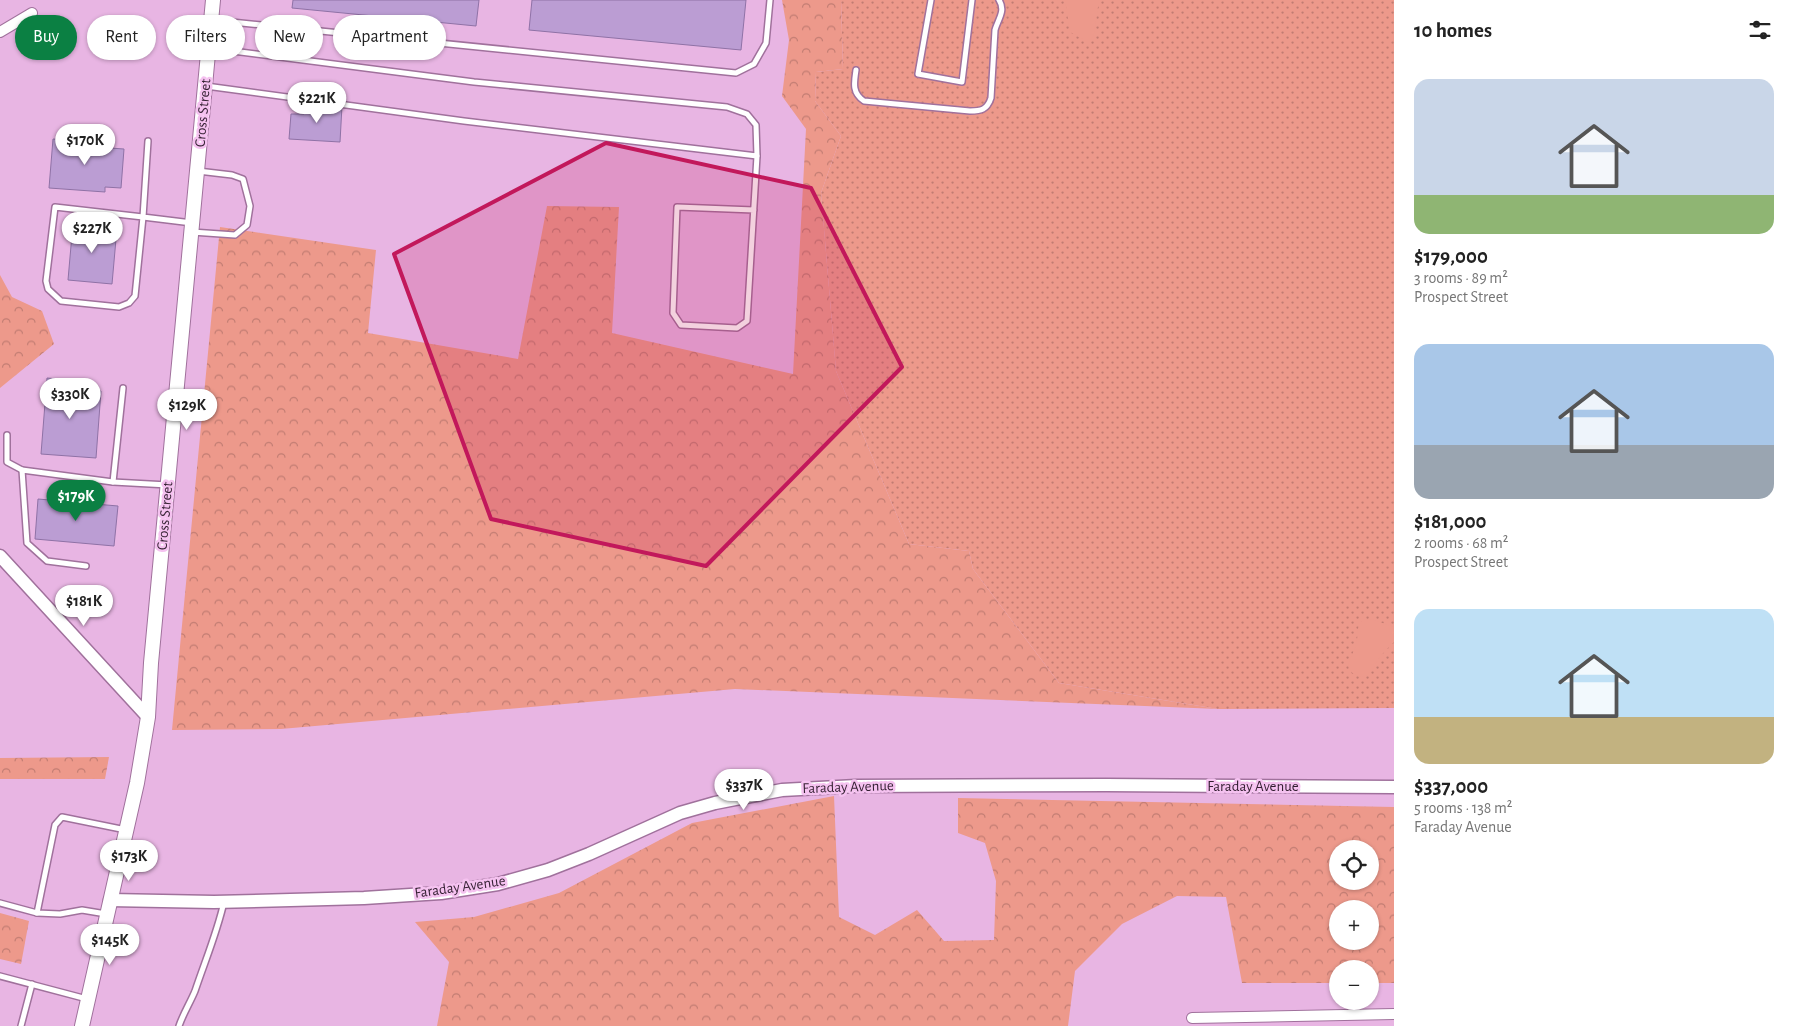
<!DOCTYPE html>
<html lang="en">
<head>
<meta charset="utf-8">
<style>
  :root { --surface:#fff; --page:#f6f6f6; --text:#222; --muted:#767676; --accent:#0b8043 }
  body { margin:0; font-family:"Alegreya Sans",sans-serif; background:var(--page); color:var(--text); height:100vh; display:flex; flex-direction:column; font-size:19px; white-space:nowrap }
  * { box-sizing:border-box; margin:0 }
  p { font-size:16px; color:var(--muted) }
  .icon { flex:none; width:28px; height:28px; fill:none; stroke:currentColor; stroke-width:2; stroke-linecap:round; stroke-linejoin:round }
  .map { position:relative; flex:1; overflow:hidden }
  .details { display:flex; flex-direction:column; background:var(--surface); width:400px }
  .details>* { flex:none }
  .guide { position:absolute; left:15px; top:15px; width:475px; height:45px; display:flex; gap:10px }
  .buttons { position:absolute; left:1329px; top:840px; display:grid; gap:10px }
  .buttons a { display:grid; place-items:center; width:50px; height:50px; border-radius:50%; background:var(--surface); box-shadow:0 1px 4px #0004; font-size:25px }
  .price { position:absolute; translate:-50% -42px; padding:0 11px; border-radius:18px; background:#fff; color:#222; font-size:16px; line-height:32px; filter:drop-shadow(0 1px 2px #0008) }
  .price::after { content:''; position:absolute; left:50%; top:30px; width:15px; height:11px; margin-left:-8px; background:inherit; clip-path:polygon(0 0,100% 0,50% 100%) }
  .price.selected { background:var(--accent); color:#fff }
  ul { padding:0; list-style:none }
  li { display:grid; align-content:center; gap:10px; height:265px; padding:0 20px }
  li span { display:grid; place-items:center; height:155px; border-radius:15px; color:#555 }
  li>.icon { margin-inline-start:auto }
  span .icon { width:90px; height:90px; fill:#fffc; stroke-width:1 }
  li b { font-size:21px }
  h2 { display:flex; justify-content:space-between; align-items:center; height:60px; padding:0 20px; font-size:21px }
  .tag { padding:0 18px; border-radius:22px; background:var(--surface); box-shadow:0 1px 4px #0004; font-size:18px; line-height:45px }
  .tag.selected { background:var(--accent); color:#fff }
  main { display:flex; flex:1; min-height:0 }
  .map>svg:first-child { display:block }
  .grass { fill:url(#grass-dots) }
  .forest { fill:url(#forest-crowns); fill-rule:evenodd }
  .pitch { fill:#ed998b }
  .building { fill:#bb9dd3; stroke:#8f72a6 }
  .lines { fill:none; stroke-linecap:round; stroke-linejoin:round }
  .service-casing { stroke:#a0719c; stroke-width:8 }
  .minor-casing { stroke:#a0719c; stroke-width:12 }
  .tertiary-casing { stroke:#a0719c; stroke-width:15 }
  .secondary-casing { stroke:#a0719c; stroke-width:16 }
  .service { stroke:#fff; stroke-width:5 }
  .minor { stroke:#fff; stroke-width:10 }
  .tertiary { stroke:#fff; stroke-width:12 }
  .secondary { stroke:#fff; stroke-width:14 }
  .marked { fill:#c2185b; fill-opacity:0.2; stroke:#c2185b; stroke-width:4; stroke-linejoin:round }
  .labels { text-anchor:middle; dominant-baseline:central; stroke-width:5; stroke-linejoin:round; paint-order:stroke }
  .street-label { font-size:15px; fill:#331f31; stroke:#f5c2f0 }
</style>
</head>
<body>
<main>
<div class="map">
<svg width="1394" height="1026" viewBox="0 0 1394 1026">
  <defs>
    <pattern id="grass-dots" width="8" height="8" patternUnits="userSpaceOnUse" patternTransform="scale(1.25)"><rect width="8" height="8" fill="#ed998b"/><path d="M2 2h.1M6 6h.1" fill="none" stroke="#c17c72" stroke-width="1.8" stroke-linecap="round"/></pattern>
    <pattern id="forest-crowns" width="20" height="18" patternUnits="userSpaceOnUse" patternTransform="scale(1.25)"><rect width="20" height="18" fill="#ed998b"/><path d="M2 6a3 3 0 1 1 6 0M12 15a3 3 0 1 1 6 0" fill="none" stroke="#c17c72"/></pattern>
  </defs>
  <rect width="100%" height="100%" fill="#e8b5e3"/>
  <!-- grass -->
  <path class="grass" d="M841 0H1394V708L1218 709 1059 683 973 569 969 551 909 544 836 371 821 193 841 136 815 101 816 72 843 69Z"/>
  <!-- forest -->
  <g class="forest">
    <path d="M782 0H841L843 69 816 72 815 101 841 136 821 193 836 371 909 544 969 551 973 569 1059 683 1218 709 735 689 281 729 172 730 220 227 376 250 368 333 518 359 547 206 619 207 612 333 793 374 806 129 782 96 789 40Z"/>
    <path d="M0 275 12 297 42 311 54 344 0 388Z"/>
    <path d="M109 757 105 779H0V758Z"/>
    <path d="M834 796 839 917 875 935 917 910 944 941 994 940 996 881 985 843 958 833V798L1394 807V983H1370V969H1338L1337 983H1242L1226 897 1177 896 1122 924 1075 971 1068 1026H437L449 962 415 922 474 917 559 893 692 823ZM1338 849H1370V881H1338ZM1338 909H1370V941H1338Z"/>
    <path d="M0 913 29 921 21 964 0 959Z"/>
  </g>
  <!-- pitch -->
  <g class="pitch">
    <path d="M1065 0H1099L1094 34 1091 40H1084L1070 32Z"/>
    <path d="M1364 619 1374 620 1394 627V642C1389 647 1384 652 1380 657 1373 666 1373 675 1361 677 1339 670 1352 658 1356 645 1359 635 1355 626 1364 619Z"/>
  </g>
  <!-- building -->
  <g class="building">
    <path d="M293 0H479L476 26 292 8Z"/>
    <path d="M532 0H746L741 50 529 30Z"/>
    <path d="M304 104 342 106 340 142 289 139 291 114H304Z"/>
    <path d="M53 139 111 144 110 148 124 149 121 188 105 187V192L49 188Z"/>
    <path d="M73 223 117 228 112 284 68 280Z"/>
    <path d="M47 378 69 380V388L101 391 96 458 41 454Z"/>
    <path d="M38 499 118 506 114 546 35 539Z"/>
  </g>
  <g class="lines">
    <defs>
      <g id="service">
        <path d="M931 0 918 74 962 82 972 0"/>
        <path d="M212 20 736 73 754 64 766 43 770 0"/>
        <path d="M856 70C854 83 852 93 864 101L970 111C981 111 987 110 991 98L995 30C998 19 1006 11 999 0"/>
        <path d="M206 86 464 121 757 156 756 125 747 114 727 107 474 82 209 48"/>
        <path d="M148 141 143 217 192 223"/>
        <path d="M55 207 143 217 135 296 129 303 119 307 61 301 48 289 46 281Z"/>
        <path d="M754 210 677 207 673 313 681 325 737 328 747 321 757 156"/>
        <path d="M192 232 235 235 247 225 250 206 243 179 232 175 198 171"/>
        <path d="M7 435V462L22 470"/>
        <path d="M113 482 123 388"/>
        <path d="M86 566 47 561 27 543 22 470 113 482 168 485"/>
        <path d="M0 903 37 913"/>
        <path d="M106 914 82 910 60 914 37 913 55 825 62 817 126 830"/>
        <path d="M0 976 87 999"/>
        <path d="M21 1026 32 984"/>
        <path d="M179 1026C183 1014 190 1003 195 991 205 961 217 933 224 902"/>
      </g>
      <g id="minor">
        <path d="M0 32 32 13"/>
        <path d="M1192 1018 1394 1014"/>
      </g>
      <g id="tertiary">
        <path d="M0 556 148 717"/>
        <path d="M110 900 214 902 364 898 441 893 498 884 548 870 589 854 680 813 715 803 782 790 856 786 1106 785 1394 787"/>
      </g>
      <path id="secondary" d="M82 1026 137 783 148 717 151 663 213 0"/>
    </defs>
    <!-- service casing -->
    <use href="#service" class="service-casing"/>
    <!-- minor casing -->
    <use href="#minor" class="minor-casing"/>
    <!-- tertiary casing -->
    <use href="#tertiary" class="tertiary-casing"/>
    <!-- secondary casing -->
    <use href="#secondary" class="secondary-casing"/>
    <!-- service -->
    <use href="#service" class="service"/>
    <!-- minor -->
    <use href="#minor" class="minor"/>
    <!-- tertiary -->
    <use href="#tertiary" class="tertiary"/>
    <!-- secondary -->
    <use href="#secondary" class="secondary"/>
  </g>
  <!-- marked area -->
  <path class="marked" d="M606 143 811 188 902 367 706 566 491 519 394 254Z"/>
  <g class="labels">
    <!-- street labels -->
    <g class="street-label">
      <text transform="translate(203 113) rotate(-85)">Cross Street</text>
      <text transform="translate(165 516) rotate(-85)">Cross Street</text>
      <text x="1253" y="786">Faraday Avenue</text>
      <text transform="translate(848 787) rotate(-2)">Faraday Avenue</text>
      <text transform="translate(460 887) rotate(-8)">Faraday Avenue</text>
    </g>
  </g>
</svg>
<div class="buttons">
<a><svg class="icon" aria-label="locate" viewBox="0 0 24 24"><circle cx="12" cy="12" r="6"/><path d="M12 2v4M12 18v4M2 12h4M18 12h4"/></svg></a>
<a>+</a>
<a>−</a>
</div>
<b class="price" style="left:317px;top:124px">$221K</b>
<b class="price" style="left:85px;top:166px">$170K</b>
<b class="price" style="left:92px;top:254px">$227K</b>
<b class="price" style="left:70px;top:420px">$330K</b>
<b class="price" style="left:187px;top:431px">$129K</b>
<b class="price selected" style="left:76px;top:522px">$179K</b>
<b class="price" style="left:84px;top:627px">$181K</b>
<b class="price" style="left:744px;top:811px">$337K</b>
<b class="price" style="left:129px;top:882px">$173K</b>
<b class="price" style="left:110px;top:966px">$145K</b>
<div class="guide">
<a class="tag selected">Buy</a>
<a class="tag">Rent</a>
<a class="tag">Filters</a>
<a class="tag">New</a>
<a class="tag">Apartment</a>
</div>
</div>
<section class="details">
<h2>10 homes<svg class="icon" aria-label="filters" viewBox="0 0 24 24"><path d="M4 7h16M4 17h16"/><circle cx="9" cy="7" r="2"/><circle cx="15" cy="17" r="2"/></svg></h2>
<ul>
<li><span style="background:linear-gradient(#c9d6e8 75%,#8fb573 0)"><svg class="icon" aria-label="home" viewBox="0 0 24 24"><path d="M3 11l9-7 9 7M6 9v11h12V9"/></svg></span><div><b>$179,000</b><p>3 rooms · 89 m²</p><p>Prospect Street</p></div></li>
<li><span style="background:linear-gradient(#a9c7e8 65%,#9aa5b1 0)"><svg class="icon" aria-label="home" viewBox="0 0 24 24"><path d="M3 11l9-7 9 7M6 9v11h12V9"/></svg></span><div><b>$181,000</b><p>2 rooms · 68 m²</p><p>Prospect Street</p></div></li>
<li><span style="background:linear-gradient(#bfe0f5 70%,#c2b280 0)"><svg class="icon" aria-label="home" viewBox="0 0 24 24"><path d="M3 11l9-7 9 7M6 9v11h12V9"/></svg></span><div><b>$337,000</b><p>5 rooms · 138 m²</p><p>Faraday Avenue</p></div></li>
</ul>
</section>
</main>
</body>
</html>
